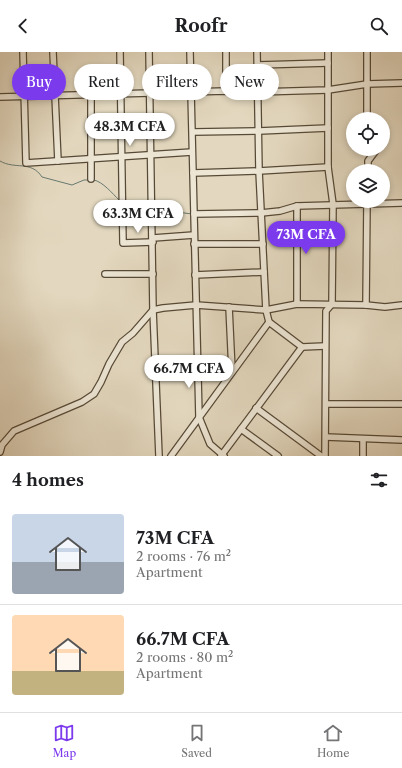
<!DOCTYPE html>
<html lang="en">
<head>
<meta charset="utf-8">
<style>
  :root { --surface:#fff; --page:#f6f6f6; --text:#202124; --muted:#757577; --line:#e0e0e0; --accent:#7c3aed }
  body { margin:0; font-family:"Libre Caslon Text",serif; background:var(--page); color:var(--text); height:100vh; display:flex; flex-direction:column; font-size:15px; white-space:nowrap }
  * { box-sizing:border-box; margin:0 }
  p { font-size:13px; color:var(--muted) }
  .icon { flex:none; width:22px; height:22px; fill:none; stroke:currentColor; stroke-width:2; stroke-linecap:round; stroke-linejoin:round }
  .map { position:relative; height:404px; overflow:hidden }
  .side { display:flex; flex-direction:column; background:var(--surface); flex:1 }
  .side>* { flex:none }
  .top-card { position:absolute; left:12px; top:12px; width:378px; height:36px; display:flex; gap:8px }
  .controls { position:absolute; left:346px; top:60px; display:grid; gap:8px }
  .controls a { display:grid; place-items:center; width:44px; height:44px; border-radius:50%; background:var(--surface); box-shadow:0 2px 6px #0003; font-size:20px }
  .price { position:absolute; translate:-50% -34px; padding:0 9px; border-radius:14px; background:#fff; color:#222; font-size:13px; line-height:26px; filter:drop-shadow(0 1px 2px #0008) }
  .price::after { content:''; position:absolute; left:50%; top:24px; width:12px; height:9px; margin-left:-6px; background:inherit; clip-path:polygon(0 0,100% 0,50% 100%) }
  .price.on { background:var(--accent); color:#fff }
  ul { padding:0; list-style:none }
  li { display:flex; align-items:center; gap:12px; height:100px; padding:0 12px }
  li+li { border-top:1px solid var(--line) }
  li span { display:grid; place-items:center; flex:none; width:112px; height:80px; border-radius:4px; color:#555 }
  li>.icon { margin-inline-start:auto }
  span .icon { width:48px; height:48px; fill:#fffc; stroke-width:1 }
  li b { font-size:17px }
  h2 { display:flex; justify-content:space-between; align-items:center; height:48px; padding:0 12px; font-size:17px }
  .tag { padding:0 14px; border-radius:18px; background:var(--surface); box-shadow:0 2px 6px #0003; font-size:14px; line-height:36px }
  .tag.on { background:var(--accent); color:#fff }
  header { display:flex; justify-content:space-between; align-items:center; height:52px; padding:0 12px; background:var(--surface); font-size:18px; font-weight:700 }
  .tabs { display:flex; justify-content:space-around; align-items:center; height:56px; border-top:1px solid var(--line); background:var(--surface); font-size:11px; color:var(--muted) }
  .tabs a { display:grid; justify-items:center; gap:2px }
  .tabs .on { color:var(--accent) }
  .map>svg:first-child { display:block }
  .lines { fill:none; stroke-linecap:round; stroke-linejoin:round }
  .stream { stroke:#697970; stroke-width:1 }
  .minor-casing { stroke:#564936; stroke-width:8 }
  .minor { stroke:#ede6d5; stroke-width:5.5 }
</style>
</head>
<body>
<header><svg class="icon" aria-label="back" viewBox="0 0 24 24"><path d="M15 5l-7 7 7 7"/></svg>Roofr<svg class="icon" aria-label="search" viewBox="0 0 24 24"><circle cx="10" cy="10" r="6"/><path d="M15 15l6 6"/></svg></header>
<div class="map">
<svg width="402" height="404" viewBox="0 0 402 404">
  <rect width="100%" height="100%" fill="#e3d8bf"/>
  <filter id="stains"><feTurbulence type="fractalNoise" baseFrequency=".005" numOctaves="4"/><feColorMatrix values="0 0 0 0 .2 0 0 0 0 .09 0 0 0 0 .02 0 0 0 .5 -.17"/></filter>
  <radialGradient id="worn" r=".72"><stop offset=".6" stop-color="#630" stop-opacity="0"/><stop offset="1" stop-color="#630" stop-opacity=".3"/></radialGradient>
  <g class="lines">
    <!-- stream -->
    <g class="stream">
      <path d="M0 109C15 118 31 108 42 125L72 133 84 128H89"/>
      <path d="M94 128C103 130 112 141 119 148"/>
      <path d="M125 153 131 159 149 158"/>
      <path d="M154 158H162L192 162"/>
    </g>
    <defs>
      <g id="minor">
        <path d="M23 0 26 111 192 100"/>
        <path d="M53 0 58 109"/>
        <path d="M120 0 123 191 153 190"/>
        <path d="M149 0 153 258 159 404"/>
        <path d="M190 0 199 365 210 392 224 404"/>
        <path d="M226 0V39"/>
        <path d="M257 0 259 119 266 258 269 270 302 295 325 294"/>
        <path d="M367 0V67"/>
        <path d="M258 13 328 11"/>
        <path d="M0 45 226 39 258 40 328 38 367 32 402 31"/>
        <path d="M193 80 259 79 328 76"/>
        <path d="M368 119V109L377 97"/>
        <path d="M193 121 259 119 328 115"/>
        <path d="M91 127V43"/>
        <path d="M297 154V252"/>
        <path d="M194 162 261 161 280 159 297 154 402 151"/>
        <path d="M153 186 194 183"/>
        <path d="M194 192H263"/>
        <path d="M105 222H153"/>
        <path d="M195 223 264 220"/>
        <path d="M366 253 367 149"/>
        <path d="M229 255 232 319"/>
        <path d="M326 352H402"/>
        <path d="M256 356 321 404"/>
        <path d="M241 377 278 404"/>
        <path d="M326 385 402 388"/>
        <path d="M0 400 2 393 14 379 82 350 94 342 101 330 109 312 122 290 133 281 153 258 163 256 196 253 266 258 297 252 366 253 385 255 402 253"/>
        <path d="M171 404 269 270"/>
        <path d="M221 404 302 295"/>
        <path d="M325 404 326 259 332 252 333 152 328 115V0"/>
        <path d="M363 404V387"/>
      </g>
    </defs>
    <!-- minor casing -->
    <use href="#minor" class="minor-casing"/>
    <!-- minor -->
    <use href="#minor" class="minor"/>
  </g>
  <rect width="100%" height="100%" filter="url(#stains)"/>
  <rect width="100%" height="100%" fill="url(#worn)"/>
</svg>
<div class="controls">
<a><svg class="icon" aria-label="locate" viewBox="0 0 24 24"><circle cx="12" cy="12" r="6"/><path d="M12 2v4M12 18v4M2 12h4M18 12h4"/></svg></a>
<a><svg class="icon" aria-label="layers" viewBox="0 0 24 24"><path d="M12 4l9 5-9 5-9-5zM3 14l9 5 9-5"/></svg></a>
</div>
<b class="price" style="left:130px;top:95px">48.3M CFA</b>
<b class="price" style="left:138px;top:182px">63.3M CFA</b>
<b class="price on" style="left:306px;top:203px">73M CFA</b>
<b class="price" style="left:189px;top:337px">66.7M CFA</b>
<div class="top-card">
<a class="tag on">Buy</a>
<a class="tag">Rent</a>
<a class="tag">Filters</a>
<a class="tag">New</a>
</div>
</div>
<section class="side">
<h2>4 homes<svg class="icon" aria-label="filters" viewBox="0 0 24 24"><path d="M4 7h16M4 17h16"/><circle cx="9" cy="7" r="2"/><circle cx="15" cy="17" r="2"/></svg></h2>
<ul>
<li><span style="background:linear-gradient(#c9d6e8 60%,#9aa5b1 0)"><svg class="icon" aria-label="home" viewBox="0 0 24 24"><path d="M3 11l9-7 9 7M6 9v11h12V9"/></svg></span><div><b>73M CFA</b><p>2 rooms · 76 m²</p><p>Apartment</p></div></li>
<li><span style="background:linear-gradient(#ffd9b3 70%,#c2b280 0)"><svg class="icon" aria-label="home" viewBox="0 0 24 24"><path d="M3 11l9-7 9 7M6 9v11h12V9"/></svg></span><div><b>66.7M CFA</b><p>2 rooms · 80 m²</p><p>Apartment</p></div></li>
</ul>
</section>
<nav class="tabs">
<a class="on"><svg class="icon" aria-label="map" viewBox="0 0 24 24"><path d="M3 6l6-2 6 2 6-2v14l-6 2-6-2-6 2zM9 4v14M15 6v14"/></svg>Map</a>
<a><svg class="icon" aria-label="saved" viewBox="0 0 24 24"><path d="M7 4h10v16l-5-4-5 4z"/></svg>Saved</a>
<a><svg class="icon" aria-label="home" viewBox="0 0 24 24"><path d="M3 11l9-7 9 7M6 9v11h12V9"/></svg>Home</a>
</nav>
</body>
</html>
